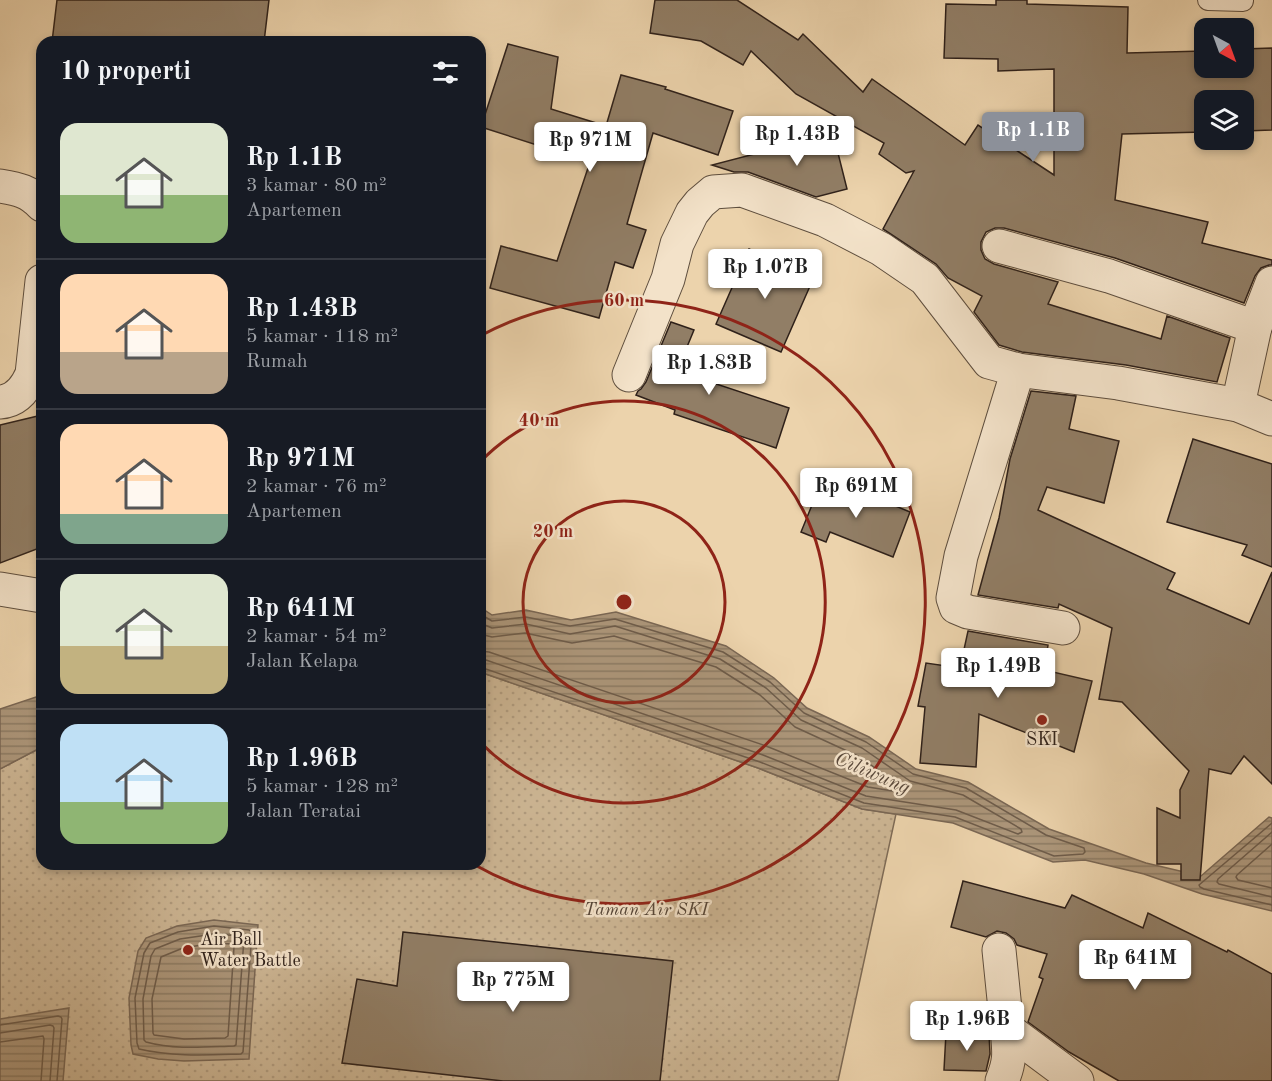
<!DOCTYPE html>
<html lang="id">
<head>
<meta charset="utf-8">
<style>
  :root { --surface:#171b24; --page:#20242c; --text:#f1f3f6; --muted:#9ea1a6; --line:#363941; --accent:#8c9099 }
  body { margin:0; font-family:"Old Standard TT",serif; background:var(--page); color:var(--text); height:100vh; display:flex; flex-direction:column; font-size:22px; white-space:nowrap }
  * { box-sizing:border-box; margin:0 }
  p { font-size:20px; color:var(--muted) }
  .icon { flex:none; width:33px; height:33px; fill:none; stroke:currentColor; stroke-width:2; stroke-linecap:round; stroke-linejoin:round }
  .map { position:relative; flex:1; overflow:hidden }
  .sheet { position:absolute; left:36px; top:36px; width:450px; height:834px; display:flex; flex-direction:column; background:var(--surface); border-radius:18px; box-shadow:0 3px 9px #0003 }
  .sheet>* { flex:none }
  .needle { width:39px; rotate:139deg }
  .fabs { position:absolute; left:1194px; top:18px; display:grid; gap:12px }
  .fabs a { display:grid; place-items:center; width:60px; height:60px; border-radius:12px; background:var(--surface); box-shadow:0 3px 9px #0003; font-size:30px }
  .price { position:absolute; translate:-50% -51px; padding:0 14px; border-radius:6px; background:#fff; color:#222; font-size:20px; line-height:39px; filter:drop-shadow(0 2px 3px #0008) }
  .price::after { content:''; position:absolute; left:50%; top:36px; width:18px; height:14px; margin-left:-9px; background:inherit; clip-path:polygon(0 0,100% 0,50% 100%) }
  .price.active { background:var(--accent); color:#fff }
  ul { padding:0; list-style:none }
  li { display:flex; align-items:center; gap:18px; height:150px; padding:0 24px }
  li+li { border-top:2px solid var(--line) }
  li span { display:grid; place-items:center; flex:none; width:168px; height:120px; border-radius:18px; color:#555 }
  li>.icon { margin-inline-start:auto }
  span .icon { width:72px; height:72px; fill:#fffc; stroke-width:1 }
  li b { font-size:26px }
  h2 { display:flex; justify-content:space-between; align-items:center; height:72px; padding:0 24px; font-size:26px }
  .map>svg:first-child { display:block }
  .park { fill:url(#park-dots); stroke:#7e6b56; stroke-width:1.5 }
  .water { fill:url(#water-rules); stroke:#7a6754; stroke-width:1.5 }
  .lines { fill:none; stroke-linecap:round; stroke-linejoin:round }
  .shore { stroke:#6e5c4a; stroke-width:1.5 }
  .building { fill:#917e66; stroke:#2f211a; stroke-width:1.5 }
  .lane-casing { stroke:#5e4e3e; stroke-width:22 }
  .street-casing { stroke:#5e4e3e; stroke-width:35 }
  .lane { stroke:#f3e2c9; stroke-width:20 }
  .street { stroke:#f3e2c9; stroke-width:33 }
  .ring { fill:none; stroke:#8f2418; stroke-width:3 }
  .poi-dot { fill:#8f2418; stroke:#f3e2c9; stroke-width:2 }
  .labels { text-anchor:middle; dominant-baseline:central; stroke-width:5; stroke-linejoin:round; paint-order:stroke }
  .poi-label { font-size:18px; fill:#2f211a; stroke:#f3e2c9 }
  .park-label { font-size:18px; font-style:italic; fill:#564638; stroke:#f3e2c9 }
  .water-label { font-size:20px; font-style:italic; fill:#5b4a3c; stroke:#f3e2c9 }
  .centre { fill:#8f2418; stroke:#f3e2c9; stroke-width:3 }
  .ring-label { font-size:18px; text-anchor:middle; font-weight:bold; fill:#8f2418; stroke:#f3e2c9; stroke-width:5; stroke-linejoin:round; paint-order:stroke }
</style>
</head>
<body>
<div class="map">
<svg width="1272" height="1081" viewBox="0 0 1272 1081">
  <defs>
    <pattern id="park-dots" width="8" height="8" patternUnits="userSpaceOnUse" patternTransform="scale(1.5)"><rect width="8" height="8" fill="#ccb593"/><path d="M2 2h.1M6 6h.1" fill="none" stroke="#b09b7e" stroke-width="1.8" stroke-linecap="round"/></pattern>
    <pattern id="water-rules" width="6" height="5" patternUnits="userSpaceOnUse" patternTransform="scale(1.5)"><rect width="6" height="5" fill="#ac967a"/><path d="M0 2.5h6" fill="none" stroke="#8c7a63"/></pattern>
  </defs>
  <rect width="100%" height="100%" fill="#ecd3ac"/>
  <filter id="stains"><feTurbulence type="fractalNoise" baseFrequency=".00333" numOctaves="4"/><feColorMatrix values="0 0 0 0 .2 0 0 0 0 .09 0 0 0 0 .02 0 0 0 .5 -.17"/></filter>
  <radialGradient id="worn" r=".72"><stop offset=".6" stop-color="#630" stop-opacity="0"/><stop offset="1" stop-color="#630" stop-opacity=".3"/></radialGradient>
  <!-- park -->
  <path class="park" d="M480 672 758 768 862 809 896 814 838 1081H0V769L42 747V864H480Z"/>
  <!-- water -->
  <g class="water">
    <path d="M480 607 492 615 526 610 571 620 616 612 726 646 774 678 807 708 869 737 916 769 968 782 1049 829 1146 863 1201 876 1269 817 1272 818V911L1202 894 1144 874 1085 860 1053 862 953 823 862 809 758 768 480 672Z"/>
    <path d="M42 695V747L0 769V709Z"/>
    <path d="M214 920 258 925 249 1059 184 1061 158 1059 133 1054 131 1045 129 998 138 951 146 938 177 926Z"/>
    <path d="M69 1008 63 1081H0V1019Z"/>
  </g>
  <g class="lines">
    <!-- shore -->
    <g class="shore">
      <path d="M480 614 492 621 526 617 570 626 615 619 723 652 770 682 804 713 866 742 913 774 966 788 1046 835 1084 848 1085 852 1083 854 1054 856 955 817 864 803 760 762 480 667"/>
      <path d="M480 623 492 628 526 624 570 634 615 626 720 659 766 688 801 720 862 748 910 781 963 795 1021 829 1022 832 1018 834 956 810 866 796 763 755 486 660H480"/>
      <path d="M480 634 492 637 525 633 572 643 614 636 716 667 760 695 795 727 858 756 901 786 902 790 899 792 868 787 766 746 489 652 480 651"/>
      <path d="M1272 823 1199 885 1200 887 1204 889 1272 905"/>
      <path d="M1272 832 1218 879 1217 882 1219 884 1272 897"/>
      <path d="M1272 844 1237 875 1236 877 1238 880 1272 888"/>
      <path d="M214 926 249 930 252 932 243 1052 241 1054C206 1055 173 1057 139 1049L137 1043 135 998 144 953 150 943 178 932Z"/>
      <path d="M214 934 241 936 244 939 236 1045 234 1046C204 1047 175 1050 146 1042L144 1040 143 999 151 956 155 949 180 939Z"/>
      <path d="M214 943 232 944 234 947 228 1036 225 1038 184 1039 154 1035 153 1033 152 999 161 957 183 948Z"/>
      <path d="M0 1025 58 1016 61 1017 62 1019 57 1081"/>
      <path d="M0 1033 50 1025 53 1026 54 1028 50 1081"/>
      <path d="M0 1042 43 1036 44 1039 41 1081"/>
    </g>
  </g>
  <!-- building -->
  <g class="building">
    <path d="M57 0H269L264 42H52Z"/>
    <path d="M655 0H737L798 40 803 34 863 92 872 79 965 145 978 125 1054 175V69L998 71V59L944 58 946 4 996 5V0H1027V4L1128 7 1127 53 1204 51V68H1244V49L1272 48V130L1244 131V100H1204V132L1122 134 1115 200 1208 222 1202 243 1272 260V265H1269L1261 268 1255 276 1244 303 1115 258 1004 228H995L986 232 981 242V250L985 259 994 264 1058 282 1048 304 1161 339 1167 316 1230 338 1217 382 1126 365 1022 352 999 345 974 312 982 296 948 278 936 264 883 229 914 171 906 173 879 154 884 143 796 94 751 51 743 65 701 41 650 33Z"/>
    <path d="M508 44 558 57 551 109 606 126 621 75 666 87 665 89 733 111 718 155 653 133 627 224 646 230 633 268 615 262 599 318 490 288 501 246 557 261 590 162 481 127Z"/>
    <path d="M816 138 836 145 847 189 816 197 748 172H734L712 165Z"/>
    <path d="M749 249 814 277 781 352 716 324Z"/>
    <path d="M671 322 694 330 677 371 789 408 776 448 674 414 675 410 636 395 638 391 641 389 646 382Z"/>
    <path d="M1031 391 1076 396 1069 429 1119 441 1104 503 1047 487 1038 510 1175 573 1167 589 1249 624 1272 572V784L1244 756 1231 774 1209 769 1200 880H1181V864H1157V808L1180 818V790L1189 771 1122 702 1099 699 1112 628 1059 604 1058 608 978 595 999 518 1010 459Z"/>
    <path d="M42 415V547L0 563V425Z"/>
    <path d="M1193 439 1272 464V567L1242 555 1247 545 1167 522Z"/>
    <path d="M821 483 855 497 857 490 910 512 893 557 830 532 826 542 801 532Z"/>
    <path d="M968 631 1048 645 1044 670 1092 681 1074 752 979 714 976 767 920 763 925 707 918 706 926 663 960 668Z"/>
    <path d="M963 881 1065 908 1072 895 1143 928 1148 913 1227 952 1228 950 1272 974V1081H1119L1069 1052 1028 1022 1043 979 1039 977 1047 954 1017 945 1014 939 1006 933 997 931 986 937 951 927Z"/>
    <path d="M403 932 673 961 660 1081H503L342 1063 357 979 397 986Z"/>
    <path d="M946 1033 989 1034 990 1054 986 1071 944 1070Z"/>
  </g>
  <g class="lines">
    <defs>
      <path id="lane" d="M1208 0 1243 1"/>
      <g id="street">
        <path d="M0 186C18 189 29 191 42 205"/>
        <path d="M999 246 1109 276 1255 327"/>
        <path d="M1018 370 961 556 953 598 956 607 968 612 1063 628"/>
        <path d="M629 375 668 279 677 244 692 213 700 203 713 192 742 190 825 220 881 249 925 279 989 362 1018 370 1118 383 1238 405 1272 419"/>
        <path d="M0 402C17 401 26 388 32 374L42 281"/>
        <path d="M1238 405 1255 327 1272 283"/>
        <path d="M0 589 42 596"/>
        <path d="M999 950 1007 1029 1077 1081"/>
        <path d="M1002 1081C1011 1060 1009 1051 1007 1029"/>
      </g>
    </defs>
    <!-- lane casing -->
    <use href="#lane" class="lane-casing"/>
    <!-- street casing -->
    <use href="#street" class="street-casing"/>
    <!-- lane -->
    <use href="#lane" class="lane"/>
    <!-- street -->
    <use href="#street" class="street"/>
  </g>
  <!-- distance rings -->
  <g class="ring">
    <circle cx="624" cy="602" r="101"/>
    <path d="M481 461A201 201 0 1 1 481 743"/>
    <path d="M482 335A302 302 0 1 1 475 865"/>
  </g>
  <!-- markers -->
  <g class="poi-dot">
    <circle cx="1042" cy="720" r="6"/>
    <circle cx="188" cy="950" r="6"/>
  </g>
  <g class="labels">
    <!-- poi labels -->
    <g class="poi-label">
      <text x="1042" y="740">SKI</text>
      <text x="200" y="940" text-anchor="start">Air Ball<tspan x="200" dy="21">Water Battle</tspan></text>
    </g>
    <!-- park labels -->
    <g class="park-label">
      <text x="646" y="910">Taman Air SKI</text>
    </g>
    <!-- water labels -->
    <g class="water-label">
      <text transform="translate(872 774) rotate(23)">Ciliwung</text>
    </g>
  </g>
  <circle cx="624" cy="602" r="9" class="centre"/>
  <g class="ring-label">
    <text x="624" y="306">60 m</text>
    <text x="539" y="426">40 m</text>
    <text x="553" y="537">20 m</text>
  </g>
  <rect width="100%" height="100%" filter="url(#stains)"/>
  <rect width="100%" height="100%" fill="url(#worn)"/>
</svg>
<div class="fabs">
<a><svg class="needle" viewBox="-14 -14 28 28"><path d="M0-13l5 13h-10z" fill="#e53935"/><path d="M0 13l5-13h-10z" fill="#9ea1a6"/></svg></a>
<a><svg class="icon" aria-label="layers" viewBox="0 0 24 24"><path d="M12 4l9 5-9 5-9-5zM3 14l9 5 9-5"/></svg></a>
</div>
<b class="price active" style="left:1033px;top:163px">Rp 1.1B</b>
<b class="price" style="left:797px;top:167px">Rp 1.43B</b>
<b class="price" style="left:590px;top:173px">Rp 971M</b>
<b class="price" style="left:765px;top:300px">Rp 1.07B</b>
<b class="price" style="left:709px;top:396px">Rp 1.83B</b>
<b class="price" style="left:856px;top:519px">Rp 691M</b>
<b class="price" style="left:998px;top:699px">Rp 1.49B</b>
<b class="price" style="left:1135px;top:991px">Rp 641M</b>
<b class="price" style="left:513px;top:1013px">Rp 775M</b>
<b class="price" style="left:967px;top:1052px">Rp 1.96B</b>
<section class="sheet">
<h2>10 properti<svg class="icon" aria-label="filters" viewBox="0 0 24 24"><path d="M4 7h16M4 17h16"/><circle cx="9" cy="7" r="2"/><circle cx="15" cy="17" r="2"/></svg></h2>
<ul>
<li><span style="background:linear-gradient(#dfe7d0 60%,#8fb573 0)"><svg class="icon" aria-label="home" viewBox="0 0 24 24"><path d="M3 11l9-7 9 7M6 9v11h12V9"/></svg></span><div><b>Rp 1.1B</b><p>3 kamar · 80 m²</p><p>Apartemen</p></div></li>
<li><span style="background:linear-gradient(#ffd9b3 65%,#b9a48a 0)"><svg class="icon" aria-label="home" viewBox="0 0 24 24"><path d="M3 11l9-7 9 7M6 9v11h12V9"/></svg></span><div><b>Rp 1.43B</b><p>5 kamar · 118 m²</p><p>Rumah</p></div></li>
<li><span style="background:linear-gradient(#ffd9b3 75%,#7fa58c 0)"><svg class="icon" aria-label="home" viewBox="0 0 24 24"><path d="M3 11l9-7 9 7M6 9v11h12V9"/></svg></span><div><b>Rp 971M</b><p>2 kamar · 76 m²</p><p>Apartemen</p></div></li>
<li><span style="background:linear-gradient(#dfe7d0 60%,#c2b280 0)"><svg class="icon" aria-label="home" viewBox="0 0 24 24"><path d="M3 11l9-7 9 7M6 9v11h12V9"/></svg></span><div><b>Rp 641M</b><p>2 kamar · 54 m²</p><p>Jalan Kelapa</p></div></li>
<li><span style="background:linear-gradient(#bfe0f5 65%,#8fb573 0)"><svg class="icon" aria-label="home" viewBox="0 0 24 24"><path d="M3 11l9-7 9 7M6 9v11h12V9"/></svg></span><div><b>Rp 1.96B</b><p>5 kamar · 128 m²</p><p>Jalan Teratai</p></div></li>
</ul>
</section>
</div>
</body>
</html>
